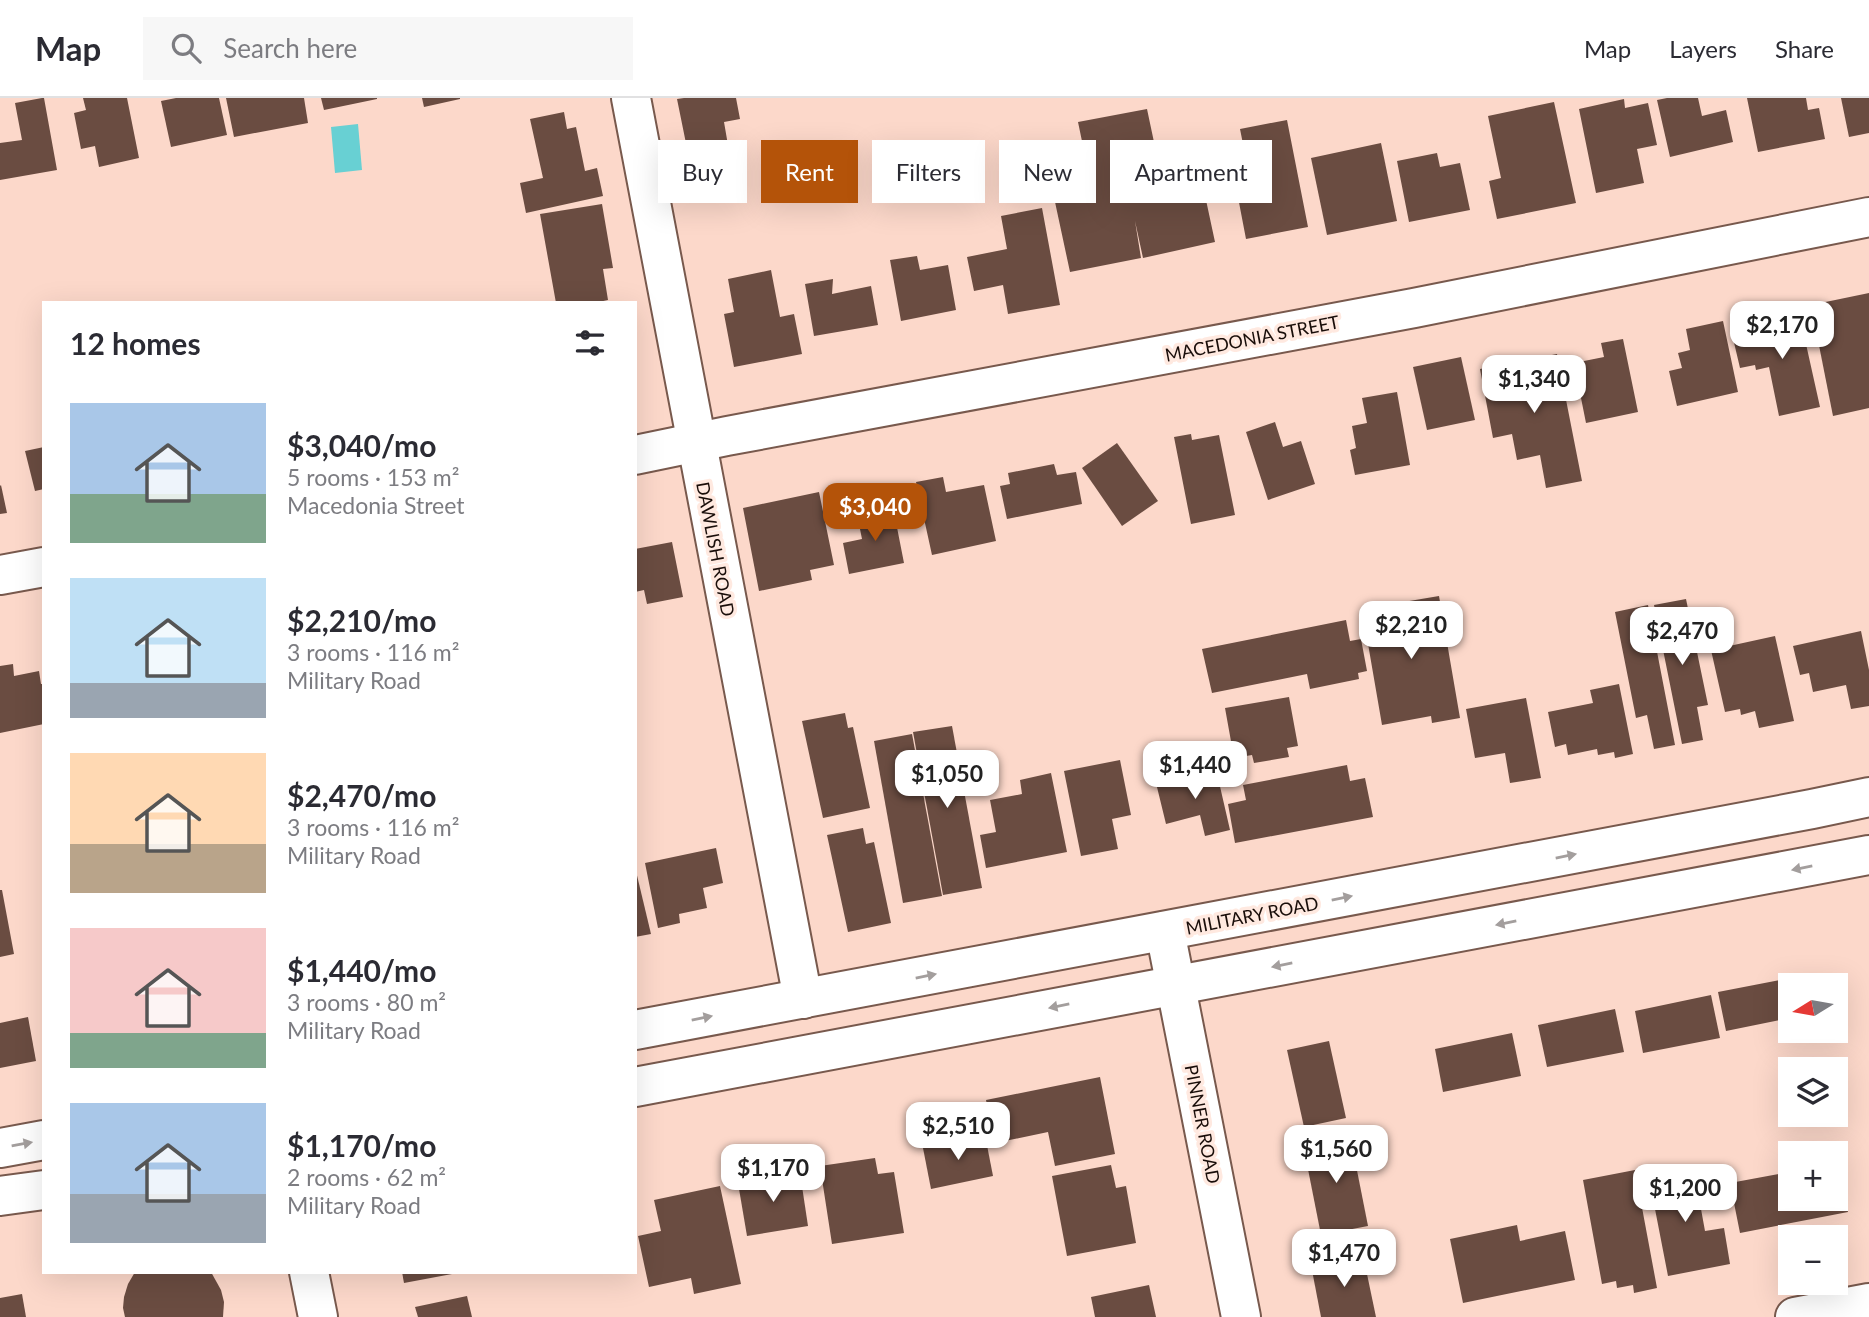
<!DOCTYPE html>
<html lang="en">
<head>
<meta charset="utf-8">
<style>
  :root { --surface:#fff; --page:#f7f7f7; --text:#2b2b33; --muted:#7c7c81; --line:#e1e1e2; --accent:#b45309 }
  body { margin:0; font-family:Lato,sans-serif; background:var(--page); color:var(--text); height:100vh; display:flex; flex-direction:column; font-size:26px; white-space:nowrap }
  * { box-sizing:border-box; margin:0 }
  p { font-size:23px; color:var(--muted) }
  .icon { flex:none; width:38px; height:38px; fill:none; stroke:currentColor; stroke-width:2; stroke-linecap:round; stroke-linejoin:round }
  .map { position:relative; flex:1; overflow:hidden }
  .panel { position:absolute; left:42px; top:203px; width:595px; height:973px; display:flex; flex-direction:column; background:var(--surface); border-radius:0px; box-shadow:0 7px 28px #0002 }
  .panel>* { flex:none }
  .banner { position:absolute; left:658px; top:42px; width:665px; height:63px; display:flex; gap:14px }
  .needle { width:46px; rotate:259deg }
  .buttons { position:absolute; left:1778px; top:875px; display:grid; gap:14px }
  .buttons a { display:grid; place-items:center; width:70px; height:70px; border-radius:0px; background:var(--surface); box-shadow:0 7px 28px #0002; font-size:35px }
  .price { position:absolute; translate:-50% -60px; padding:0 16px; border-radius:14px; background:#fff; color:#222; font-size:23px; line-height:46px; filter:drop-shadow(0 2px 4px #0008) }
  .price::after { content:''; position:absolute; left:50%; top:42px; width:21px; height:16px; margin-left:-10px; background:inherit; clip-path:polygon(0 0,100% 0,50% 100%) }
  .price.active { background:var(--accent); color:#fff }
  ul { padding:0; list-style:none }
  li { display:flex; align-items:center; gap:21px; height:175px; padding:0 28px }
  li span { display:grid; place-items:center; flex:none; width:196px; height:140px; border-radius:0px; color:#555 }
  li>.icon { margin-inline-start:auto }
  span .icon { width:84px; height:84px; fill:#fffc; stroke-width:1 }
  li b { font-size:30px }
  h2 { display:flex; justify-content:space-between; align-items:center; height:84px; padding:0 28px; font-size:30px }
  .chip { padding:0 24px; border-radius:0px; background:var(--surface); box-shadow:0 7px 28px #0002; font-size:24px; line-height:63px }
  .chip.active { background:var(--accent); color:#fff }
  header { display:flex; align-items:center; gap:42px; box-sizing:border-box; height:98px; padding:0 35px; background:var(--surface); border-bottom:2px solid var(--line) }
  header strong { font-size:33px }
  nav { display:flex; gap:38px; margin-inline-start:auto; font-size:24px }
  .search { width:490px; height:63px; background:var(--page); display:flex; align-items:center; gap:18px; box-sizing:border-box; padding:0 24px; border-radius:0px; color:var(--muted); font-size:26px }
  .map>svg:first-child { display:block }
  .water { fill:#68d0d3 }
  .building { fill:#6a4c41 }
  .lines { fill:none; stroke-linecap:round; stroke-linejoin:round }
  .minor-casing { stroke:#78594d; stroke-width:42 }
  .tertiary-casing { stroke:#78594d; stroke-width:42 }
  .minor { stroke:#fff; stroke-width:38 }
  .tertiary { stroke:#fff; stroke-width:38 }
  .oneway { fill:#a39e9d }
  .labels { text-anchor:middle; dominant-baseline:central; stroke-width:7; stroke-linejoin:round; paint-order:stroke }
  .street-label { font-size:18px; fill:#190d09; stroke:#ffe9e0 }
</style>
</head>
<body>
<header>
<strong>Map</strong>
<div class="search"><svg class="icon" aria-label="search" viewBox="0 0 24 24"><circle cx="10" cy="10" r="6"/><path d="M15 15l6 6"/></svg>Search here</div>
<nav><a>Map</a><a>Layers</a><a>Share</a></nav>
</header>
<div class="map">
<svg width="1869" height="1219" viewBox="0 0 1869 1219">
  <rect width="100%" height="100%" fill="#fcd8ca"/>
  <!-- water -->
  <path class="water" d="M358 26 362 72 335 75 331 29Z"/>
  <!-- building -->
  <g class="building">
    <path d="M42 0H44L57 72 0 82V45L22 42 15 5Z"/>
    <path d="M83 0H127L139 60 99 69 95 48 81 51 74 15 86 12Z"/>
    <path d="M176 0H219L227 37 171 49 161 3Z"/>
    <path d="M226 0H304L308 25 234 39Z"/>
    <path d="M321 0H377V1L324 12Z"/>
    <path d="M422 0H460V1L424 9Z"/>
    <path d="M684 0H736L740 21 724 24 729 53 743 50 747 71 706 79 703 67 691 70 677 1Z"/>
    <path d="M1667 0H1698L1702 18 1726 12 1733 44 1670 59 1657 2Z"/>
    <path d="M1747 0H1806L1808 12 1819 10 1825 41 1758 54Z"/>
    <path d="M1841 0H1869V35L1849 39Z"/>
    <path d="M1624 1 1625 10 1648 5 1657 47 1637 51 1644 85 1596 95 1579 11Z"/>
    <path d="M1554 4 1576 105 1497 121 1489 83 1501 80 1488 18Z"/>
    <path d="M1147 11 1162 82 1200 74 1215 144 1143 160 1135 123 1141 160 1070 174 1055 104 1093 96 1078 24Z"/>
    <path d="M564 14 567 31 576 29 585 73 597 70 603 98 526 115 520 85 543 80 530 21Z"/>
    <path d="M1287 22 1308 129 1246 141 1237 94 1252 91 1240 31Z"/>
    <path d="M1381 45 1397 123 1327 137 1311 60Z"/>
    <path d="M1437 55 1440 69 1460 65 1470 112 1409 124 1397 63Z"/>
    <path d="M602 106 613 170 603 171 608 202 594 205H556L540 116Z"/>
    <path d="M1042 110 1060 207 1008 216 1003 187 974 193 967 159 1007 151 1001 118Z"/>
    <path d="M917 158 920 172 948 167 956 212 901 223 890 162Z"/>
    <path d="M771 172 780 219 794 216 802 256 734 269 724 216 734 214 728 181Z"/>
    <path d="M833 181 832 196 871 188 878 227 814 238 805 186Z"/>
    <path d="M1869 195V310L1833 318 1811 207Z"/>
    <path d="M1798 210 1820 309 1779 318 1769 269 1756 272 1755 267 1740 270 1732 236 1773 227 1770 216Z"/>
    <path d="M1723 223 1738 294 1677 308 1669 273 1682 270 1678 255 1690 252 1686 231Z"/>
    <path d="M1623 241 1638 314 1586 325 1574 265 1604 259 1601 245Z"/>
    <path d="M1557 256 1582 383 1546 390 1540 357 1517 362 1512 336 1493 340 1480 271Z"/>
    <path d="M1461 259 1475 322 1427 332 1413 269Z"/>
    <path d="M1397 294 1410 367 1355 377 1350 352 1356 350 1352 328 1367 325 1362 300Z"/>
    <path d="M1275 324 1283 349 1301 343 1315 386 1268 402 1246 334Z"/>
    <path d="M1191 336 1192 342 1219 337 1235 417 1191 426 1174 339Z"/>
    <path d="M1117 345 1158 403 1122 428 1082 370Z"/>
    <path d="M44 349V391L35 393 25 353Z"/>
    <path d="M1054 366 1057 377 1076 374 1082 406 1007 421 1000 388 1010 386 1008 375Z"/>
    <path d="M943 379 946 394 984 387 996 443 932 457 916 384Z"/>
    <path d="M1 387 7 415 0 416V388Z"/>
    <path d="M819 394 834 467 810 472 812 482 759 493 743 410Z"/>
    <path d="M893 409 904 465 849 476 843 445 862 441 857 416Z"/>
    <path d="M672 444 683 499 647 506 644 492 635 494V451Z"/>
    <path d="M1439 498 1460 620 1432 625 1431 618 1382 627 1362 511Z"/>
    <path d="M1686 501 1708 607 1697 609 1703 642 1682 646 1654 507Z"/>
    <path d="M1648 507 1675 647 1654 651 1647 617 1636 620 1615 514Z"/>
    <path d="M1346 522 1350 543 1361 541 1367 573 1358 575 1359 581 1310 591 1307 576 1212 595 1202 551Z"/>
    <path d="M1861 533 1869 572V608L1851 611 1846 587 1813 594 1809 575 1800 577 1793 548Z"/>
    <path d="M1775 538 1794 623 1759 630 1755 613 1741 617 1740 611 1725 614 1711 552Z"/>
    <path d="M13 566 14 578 39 573 41 586H44V626L0 635V568Z"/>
    <path d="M1619 586 1633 656 1615 660 1614 654 1598 657 1597 651 1568 657 1566 646 1555 649 1548 614 1593 605 1590 592Z"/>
    <path d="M1289 599 1298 648 1287 650 1289 659 1254 665 1252 657 1234 660 1225 610Z"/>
    <path d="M1526 600 1541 680 1510 685 1505 655 1475 660 1466 611Z"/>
    <path d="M845 615 848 630 853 629 870 710 823 720 802 623Z"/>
    <path d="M952 628 982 790 943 797 913 634Z"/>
    <path d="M912 636 942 798 903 805 874 643Z"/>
    <path d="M1120 662 1131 717 1112 721 1118 751 1081 758 1064 673Z"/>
    <path d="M1347 667 1350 683 1365 680 1373 719 1235 745 1228 706 1246 702 1243 687Z"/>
    <path d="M1216 671 1230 732 1205 738 1200 717 1166 726 1156 685Z"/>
    <path d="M1051 675 1067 754 986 770 980 737 996 734 990 702 1022 696 1020 682Z"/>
    <path d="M863 730 866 746 874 744 891 825 848 834 827 737Z"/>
    <path d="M716 750 723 785 703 790 707 810 679 816 680 825 658 830 645 765Z"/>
    <path d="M635 769 651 836 635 839Z"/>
    <path d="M0 792H2L14 856 0 859Z"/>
    <path d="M1816 875 1818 887H1790V920L1726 933 1718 894Z"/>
    <path d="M1711 897 1720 940 1643 955 1635 913Z"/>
    <path d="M1615 911 1624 954 1547 969 1538 927Z"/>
    <path d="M28 919 36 963 0 970V925Z"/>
    <path d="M1512 935 1521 978 1443 994 1435 951Z"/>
    <path d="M1329 943 1346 1020 1304 1029 1287 952Z"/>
    <path d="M1100 979 1115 1056 1055 1068 1048 1034 995 1045 986 1002Z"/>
    <path d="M985 1037 993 1078 931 1091 923 1050Z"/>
    <path d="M1350 1037 1368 1128 1321 1137 1303 1046Z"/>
    <path d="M875 1060 878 1076 894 1074 904 1135 832 1146 820 1068Z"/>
    <path d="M1839 1064 1848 1114 1740 1135 1730 1085 1790 1074V1101H1836V1065Z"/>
    <path d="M1111 1067 1116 1090 1126 1088 1136 1145 1067 1158 1052 1078Z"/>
    <path d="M1693 1067 1705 1133 1724 1130 1730 1166 1668 1178 1648 1075Z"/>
    <path d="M1635 1072 1657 1190 1634 1195 1633 1187 1617 1190 1616 1183 1602 1186 1583 1082Z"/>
    <path d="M800 1075 808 1128 747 1138 738 1085Z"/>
    <path d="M720 1088 741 1186 694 1196 691 1180 649 1189 638 1138 661 1133 654 1102Z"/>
    <path d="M1517 1127 1520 1143 1565 1133 1575 1182 1463 1205 1450 1141Z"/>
    <path d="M1363 1157 1376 1219H1321L1311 1167Z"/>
    <path d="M135 1174H211L221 1192 224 1204 223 1219H125L123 1210 124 1199 128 1186Z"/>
    <path d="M402 1174H452V1176L404 1185Z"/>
    <path d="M1149 1187 1156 1219H1095L1091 1199Z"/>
    <path d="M22 1196 26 1219H0V1200Z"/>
    <path d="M467 1198 472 1219H418L415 1209Z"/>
  </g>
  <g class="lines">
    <defs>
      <g id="minor">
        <path d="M631 0 803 901"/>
        <path d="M635 357 727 338 1414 210 1869 119"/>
        <path d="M0 477 44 469"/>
        <path d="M1165 833 1241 1219"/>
        <path d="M309 1174 318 1219"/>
        <path d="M1795 1219 1869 1205"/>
      </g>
      <g id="tertiary">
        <path d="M635 932 1812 711 1869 699"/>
        <path d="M635 989 1869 757"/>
        <path d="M0 1050 44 1042"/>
        <path d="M0 1098 44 1092"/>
      </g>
    </defs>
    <!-- minor casing -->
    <use href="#minor" class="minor-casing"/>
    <!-- tertiary casing -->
    <use href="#tertiary" class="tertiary-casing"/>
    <!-- minor -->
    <use href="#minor" class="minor"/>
    <!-- tertiary -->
    <use href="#tertiary" class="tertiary"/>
  </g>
  <!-- one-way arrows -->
  <defs><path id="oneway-solid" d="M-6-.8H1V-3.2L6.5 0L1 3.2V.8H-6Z" transform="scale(1.75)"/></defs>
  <g class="oneway">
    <use href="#oneway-solid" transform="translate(1566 758) rotate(-11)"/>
    <use href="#oneway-solid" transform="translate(1802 770) rotate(169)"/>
    <use href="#oneway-solid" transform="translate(1342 800) rotate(-11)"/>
    <use href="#oneway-solid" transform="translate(1506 825) rotate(169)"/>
    <use href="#oneway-solid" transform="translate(1282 867) rotate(169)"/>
    <use href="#oneway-solid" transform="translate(926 878) rotate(-11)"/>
    <use href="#oneway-solid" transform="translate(1059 908) rotate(169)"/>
    <use href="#oneway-solid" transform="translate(702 920) rotate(-11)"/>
    <use href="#oneway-solid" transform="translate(22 1046) rotate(-10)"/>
  </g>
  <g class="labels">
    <!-- street labels -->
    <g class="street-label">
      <text transform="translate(1252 240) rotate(-11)">MACEDONIA STREET</text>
      <text transform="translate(716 451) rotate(79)">DAWLISH ROAD</text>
      <text transform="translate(1252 817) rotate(-11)">MILITARY ROAD</text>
      <text transform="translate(1203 1026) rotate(79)">PINNER ROAD</text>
    </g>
  </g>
</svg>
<div class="buttons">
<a><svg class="needle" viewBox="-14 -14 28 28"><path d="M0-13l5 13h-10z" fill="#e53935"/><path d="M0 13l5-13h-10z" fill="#7c7c81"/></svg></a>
<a><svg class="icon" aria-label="layers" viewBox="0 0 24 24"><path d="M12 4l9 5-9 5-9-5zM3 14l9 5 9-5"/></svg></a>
<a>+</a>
<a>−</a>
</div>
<b class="price" style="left:1782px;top:263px">$2,170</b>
<b class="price" style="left:1534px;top:317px">$1,340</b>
<b class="price active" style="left:875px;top:445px">$3,040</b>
<b class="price" style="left:1411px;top:563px">$2,210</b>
<b class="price" style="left:1682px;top:569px">$2,470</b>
<b class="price" style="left:1195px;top:703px">$1,440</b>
<b class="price" style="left:947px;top:712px">$1,050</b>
<b class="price" style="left:958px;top:1064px">$2,510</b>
<b class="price" style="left:1336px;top:1087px">$1,560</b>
<b class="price" style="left:773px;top:1106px">$1,170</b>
<b class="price" style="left:1685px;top:1126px">$1,200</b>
<b class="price" style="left:1344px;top:1191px">$1,470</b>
<div class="banner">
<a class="chip">Buy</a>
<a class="chip active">Rent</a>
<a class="chip">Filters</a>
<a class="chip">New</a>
<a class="chip">Apartment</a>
</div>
<section class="panel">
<h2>12 homes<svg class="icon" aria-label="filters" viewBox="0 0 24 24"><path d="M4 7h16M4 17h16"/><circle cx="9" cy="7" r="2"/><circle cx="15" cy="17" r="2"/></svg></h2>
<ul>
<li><span style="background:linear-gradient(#a9c7e8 65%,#7fa58c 0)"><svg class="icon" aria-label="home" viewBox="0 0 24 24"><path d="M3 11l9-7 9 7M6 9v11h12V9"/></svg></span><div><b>$3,040/mo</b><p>5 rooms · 153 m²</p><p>Macedonia Street</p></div></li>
<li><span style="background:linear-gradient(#bfe0f5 75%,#9aa5b1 0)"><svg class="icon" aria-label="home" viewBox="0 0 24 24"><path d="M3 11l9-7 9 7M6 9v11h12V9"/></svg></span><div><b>$2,210/mo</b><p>3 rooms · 116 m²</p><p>Military Road</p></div></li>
<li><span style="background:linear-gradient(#ffd9b3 65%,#b9a48a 0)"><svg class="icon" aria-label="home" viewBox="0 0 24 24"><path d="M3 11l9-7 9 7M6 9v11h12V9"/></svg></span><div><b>$2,470/mo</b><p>3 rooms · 116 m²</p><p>Military Road</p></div></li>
<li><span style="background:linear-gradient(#f6c9c9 75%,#7fa58c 0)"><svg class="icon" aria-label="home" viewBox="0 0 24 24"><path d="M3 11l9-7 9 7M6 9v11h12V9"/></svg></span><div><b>$1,440/mo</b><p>3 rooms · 80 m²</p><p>Military Road</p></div></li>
<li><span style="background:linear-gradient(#a9c7e8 65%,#9aa5b1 0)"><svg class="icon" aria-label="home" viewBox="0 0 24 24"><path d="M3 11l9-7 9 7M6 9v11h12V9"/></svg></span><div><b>$1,170/mo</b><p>2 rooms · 62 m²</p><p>Military Road</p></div></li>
</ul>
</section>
</div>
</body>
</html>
